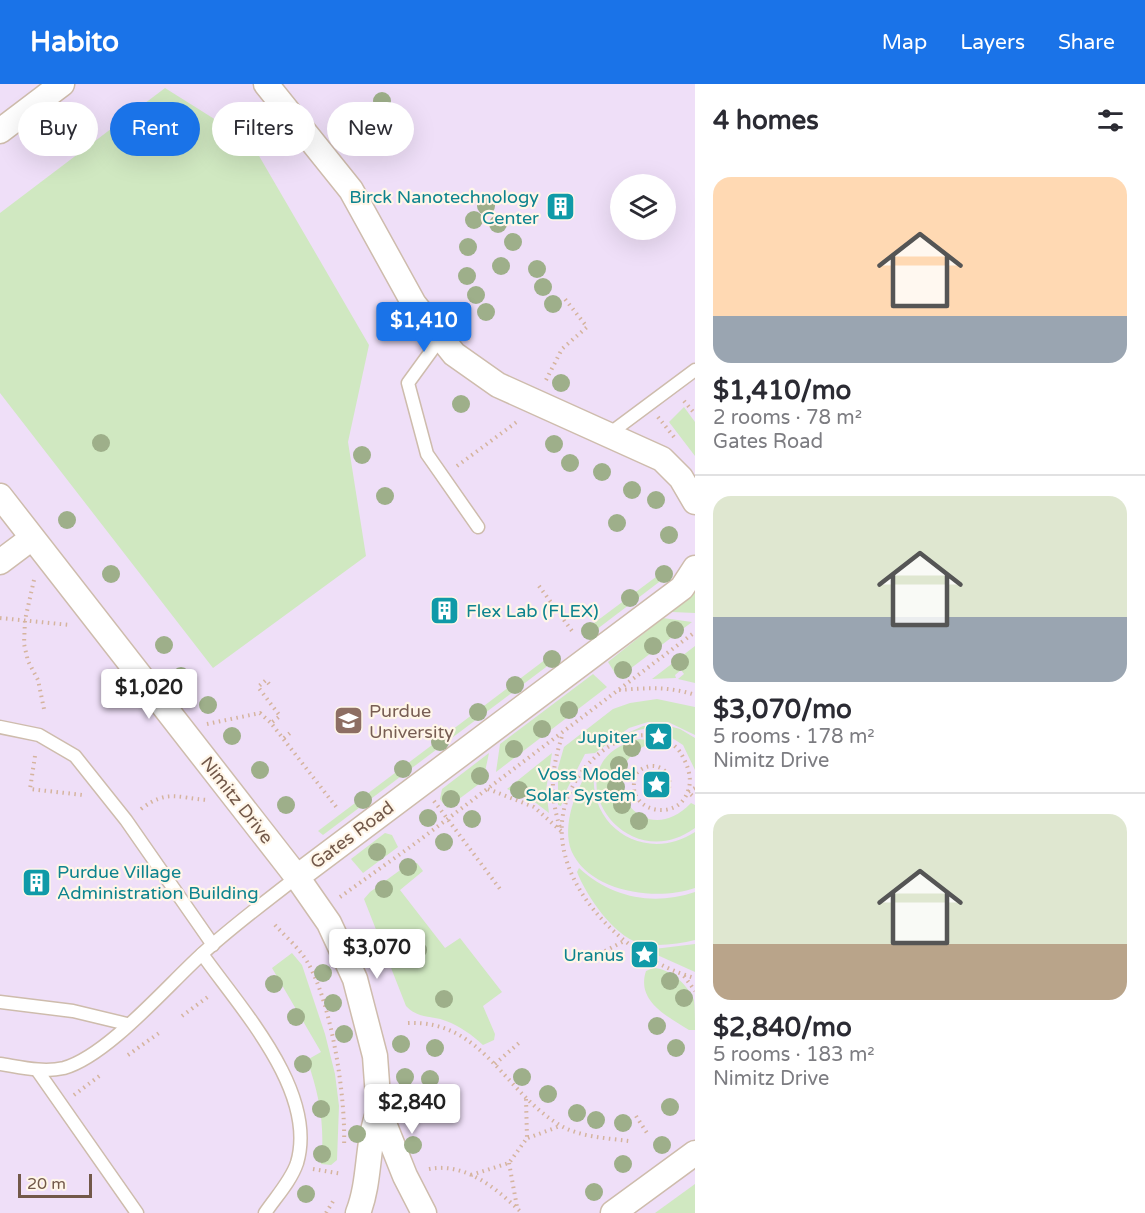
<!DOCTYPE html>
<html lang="en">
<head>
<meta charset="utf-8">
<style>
  :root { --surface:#fff; --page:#f2f2f3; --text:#2b2b33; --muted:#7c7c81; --line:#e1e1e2; --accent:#1a73e8 }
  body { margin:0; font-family:"Varela Round",sans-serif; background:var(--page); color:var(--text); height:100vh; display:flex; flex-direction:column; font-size:22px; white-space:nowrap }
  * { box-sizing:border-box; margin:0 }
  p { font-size:20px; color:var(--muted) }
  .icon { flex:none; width:33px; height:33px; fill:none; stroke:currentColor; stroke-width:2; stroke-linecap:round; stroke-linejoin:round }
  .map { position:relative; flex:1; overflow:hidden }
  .side { display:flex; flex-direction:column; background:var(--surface); width:450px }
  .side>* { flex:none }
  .guide { position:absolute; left:18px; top:18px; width:570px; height:54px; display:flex; gap:12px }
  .tools { position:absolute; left:610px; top:90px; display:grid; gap:12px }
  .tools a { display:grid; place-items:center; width:66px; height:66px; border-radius:50%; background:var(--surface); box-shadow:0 6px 24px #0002; font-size:30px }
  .scale { position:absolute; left:18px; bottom:15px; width:74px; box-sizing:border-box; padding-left:6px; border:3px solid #725849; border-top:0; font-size:16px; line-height:21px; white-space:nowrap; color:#725849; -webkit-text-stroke:4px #fff6e8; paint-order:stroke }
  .price { position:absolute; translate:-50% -51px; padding:0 14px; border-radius:6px; background:#fff; color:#222; font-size:20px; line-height:39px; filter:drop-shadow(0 2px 3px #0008) }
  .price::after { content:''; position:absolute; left:50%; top:36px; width:18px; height:14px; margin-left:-9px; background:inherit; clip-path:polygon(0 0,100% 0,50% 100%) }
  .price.selected { background:var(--accent); color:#fff }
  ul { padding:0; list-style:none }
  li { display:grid; align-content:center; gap:12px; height:318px; padding:0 18px }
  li+li { border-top:2px solid var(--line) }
  li span { display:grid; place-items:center; height:186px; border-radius:18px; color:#555 }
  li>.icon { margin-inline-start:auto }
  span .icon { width:108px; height:108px; fill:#fffc; stroke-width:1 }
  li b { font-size:26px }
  h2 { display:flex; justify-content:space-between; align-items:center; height:72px; padding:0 18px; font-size:26px }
  .chip { padding:0 21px; border-radius:27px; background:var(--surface); box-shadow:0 6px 24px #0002; font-size:21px; line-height:54px }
  .chip.selected { background:var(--accent); color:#fff }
  header { display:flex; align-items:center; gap:36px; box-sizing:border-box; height:84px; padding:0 30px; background:var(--accent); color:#fff }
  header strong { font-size:28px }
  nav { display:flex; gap:33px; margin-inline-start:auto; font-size:21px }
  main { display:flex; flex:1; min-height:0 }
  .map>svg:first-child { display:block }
  .education { fill:#efdff8; fill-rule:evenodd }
  .green { fill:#d0e8c1 }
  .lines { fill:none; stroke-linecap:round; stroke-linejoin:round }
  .service-casing { stroke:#cebcac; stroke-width:15 }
  .minor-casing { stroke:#cebcac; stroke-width:27 }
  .path { stroke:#d5b49e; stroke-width:4; stroke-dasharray:1.5 4.5; stroke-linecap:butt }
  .service { stroke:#fff; stroke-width:12 }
  .minor { stroke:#fff; stroke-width:24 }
  .tree { fill:#9eaf8a }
  .labels { text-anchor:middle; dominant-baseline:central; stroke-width:4.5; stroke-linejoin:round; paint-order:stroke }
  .culture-label { font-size:18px; fill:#0d838f; stroke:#fff6e8; text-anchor:end }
  .education-label { font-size:18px; fill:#785e54; stroke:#fff6e8; text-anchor:start }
  .street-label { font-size:18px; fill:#725849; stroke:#fff6e8 }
</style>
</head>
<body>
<header>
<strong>Habito</strong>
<nav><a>Map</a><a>Layers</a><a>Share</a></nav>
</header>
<main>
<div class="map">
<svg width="695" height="1129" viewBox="0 0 695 1129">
  <rect width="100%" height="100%" fill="#fbf2e2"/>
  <!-- education -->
  <path class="education" d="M0 0H695V1129H0ZM621 100H666V146H621Z"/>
  <!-- green -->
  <g class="green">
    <path d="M165 4 251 58 369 261 348 358 366 472 213 584 0 309V129Z"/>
    <path d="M684 323 695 338V372L669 338Z"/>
    <path d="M668 484 672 487 667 492 588 552 582 548Z"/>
    <path d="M695 508V529L672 528Z"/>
    <path d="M663 534 692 538 618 594 608 578Z"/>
    <path d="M695 562V599L678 595 684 590 681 586 675 591 676 594 652 595Z"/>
    <path d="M554 569 558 574 323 751 318 747Z"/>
    <path d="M593 590 607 603 496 688 500 660Z"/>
    <path d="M657 615 695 623V651L668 638H648L629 644 595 669 585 670 567 705 561 722 558 721V684L564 663 613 625 630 619Z"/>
    <path d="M662 640 680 645 695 654V686L683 661 666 650 664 646C651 640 632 648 619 653L643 642Z"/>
    <path d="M639 655 647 656 649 660C587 686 640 772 691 719L695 721V744C622 797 547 678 639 655Z"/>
    <path d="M489 669 483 697 447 724 440 715 442 705Z"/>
    <path d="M552 669 546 706 549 729 532 716 507 705Z"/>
    <path d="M587 689H594C589 746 648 779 695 748V804C658 817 595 809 574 772 560 748 574 710 587 689Z"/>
    <path d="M385 749 392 751 398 763 363 789 351 775Z"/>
    <path d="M410 779H417L423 787 400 806 445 864 460 854 502 908 483 922 495 950 494 956 483 961C472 951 460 942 446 937 431 931 418 935 406 922L364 815 370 808Z"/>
    <path d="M579 784C612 814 653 822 695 808V856C678 860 657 863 640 859 614 853 586 811 577 788Z"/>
    <path d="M695 860V888L655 870 654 865Z"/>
    <path d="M292 869 302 881 325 950 335 990 339 1022 337 1076 331 1081 321 1080C325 1043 320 1012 307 976L321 968 272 884Z"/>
    <path d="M653 884C670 884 688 901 694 916 695 924 695 938 695 946H689C667 932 636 917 646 887Z"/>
    <path d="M695 1100V1129H655Z"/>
  </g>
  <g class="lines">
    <defs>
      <g id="service">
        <path d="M440 255 408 299 427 370 478 443"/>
        <path d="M609 350 695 286"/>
        <path d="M0 643 39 651 75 672 126 736 213 861"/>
        <path d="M202 870C241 925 318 1008 297 1079 291 1097 275 1114 265 1129"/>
        <path d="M0 918 73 927 127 940"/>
        <path d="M0 980C20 983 43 989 64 984 107 972 166 903 201 871 231 843 264 819 297 793"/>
        <path d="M37 986 137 1129"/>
      </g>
      <g id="minor">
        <path d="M266 0 351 106 414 220 454 270 498 301 662 375 681 394 695 418"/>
        <path d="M0 47 62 0"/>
        <path d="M0 412 297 793 329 839 355 895 375 972 379 1027 405 1092 424 1129"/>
        <path d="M0 478 32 454"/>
        <path d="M297 793 682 504 695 484"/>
        <path d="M358 1129C371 1096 366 1059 379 1027"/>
        <path d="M613 1129 695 1069"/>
      </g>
    </defs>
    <!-- service casing -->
    <use href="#service" class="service-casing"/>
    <!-- minor casing -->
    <use href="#minor" class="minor-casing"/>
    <!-- path -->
    <g class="path">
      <path d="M546 296 562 265 587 243 565 215"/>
      <path d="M684 317 695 330"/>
      <path d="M658 333 674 353"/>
      <path d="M457 382 518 337"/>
      <path d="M34 496 25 536 24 560 28 577 38 596 44 625"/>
      <path d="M539 502 572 547"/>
      <path d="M0 534 70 541"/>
      <path d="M269 600 266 596 258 603 280 632 271 639 337 724"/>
      <path d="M619 606C646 604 669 602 695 611"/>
      <path d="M207 640 260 629 271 639"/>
      <path d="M284 654 290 649"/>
      <path d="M35 672 30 705 83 711"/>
      <path d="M648 698 649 705 656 710 669 704C673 683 650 675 637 689 620 726 677 741 688 707 693 694 687 679 680 668 671 655 651 649 636 652 614 655 593 672 581 689 520 772 616 873 695 894"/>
      <path d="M695 704 688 708 695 714"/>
      <path d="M488 705 534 723 561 747C549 710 551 686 563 649"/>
      <path d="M434 717 500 805"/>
      <path d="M141 725C167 705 178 714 207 716"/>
      <path d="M340 813 417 758 695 548"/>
      <path d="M275 841C286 853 300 865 308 879 332 921 346 1014 344 1063"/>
      <path d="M605 867 624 857"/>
      <path d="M684 892 695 907"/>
      <path d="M182 932 209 912"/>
      <path d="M408 939C482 936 503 1006 558 1040 578 1053 606 1054 629 1057"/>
      <path d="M128 971 159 949"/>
      <path d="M495 980 520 958"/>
      <path d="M74 1011 102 990"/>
      <path d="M636 1032 649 1052"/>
      <path d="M528 1054 560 1042"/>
      <path d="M509 1079 517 1123"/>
      <path d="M313 1085 342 1090"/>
      <path d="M429 1085C466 1078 497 1105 522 1129"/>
      <path d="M471 1091 509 1079 527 1054 526 1015"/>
      <path d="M326 1129 335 1114"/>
    </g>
    <!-- service -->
    <use href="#service" class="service"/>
    <!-- minor -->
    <use href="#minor" class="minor"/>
  </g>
  <!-- trees -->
  <g class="tree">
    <circle cx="382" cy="17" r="9"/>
    <circle cx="351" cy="38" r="9"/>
    <circle cx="486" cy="122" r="9"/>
    <circle cx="474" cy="136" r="9"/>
    <circle cx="498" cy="140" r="9"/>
    <circle cx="513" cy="158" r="9"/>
    <circle cx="468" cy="163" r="9"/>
    <circle cx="501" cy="182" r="9"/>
    <circle cx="537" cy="185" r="9"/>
    <circle cx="467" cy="192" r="9"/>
    <circle cx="543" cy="203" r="9"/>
    <circle cx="476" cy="211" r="9"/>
    <circle cx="553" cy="220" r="9"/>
    <circle cx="486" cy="228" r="9"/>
    <circle cx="561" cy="299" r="9"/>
    <circle cx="461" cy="320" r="9"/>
    <circle cx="101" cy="359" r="9"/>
    <circle cx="554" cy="360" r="9"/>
    <circle cx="362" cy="371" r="9"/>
    <circle cx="570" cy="379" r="9"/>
    <circle cx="602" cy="388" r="9"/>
    <circle cx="632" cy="406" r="9"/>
    <circle cx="385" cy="412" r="9"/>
    <circle cx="656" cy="416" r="9"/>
    <circle cx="67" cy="436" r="9"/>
    <circle cx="617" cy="439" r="9"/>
    <circle cx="669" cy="451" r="9"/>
    <circle cx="111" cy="490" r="9"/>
    <circle cx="664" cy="490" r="9"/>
    <circle cx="630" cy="514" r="9"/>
    <circle cx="675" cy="546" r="9"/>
    <circle cx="590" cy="547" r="9"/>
    <circle cx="164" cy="561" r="9"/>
    <circle cx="653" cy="562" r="9"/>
    <circle cx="552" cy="575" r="9"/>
    <circle cx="680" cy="578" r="9"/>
    <circle cx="623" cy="586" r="9"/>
    <circle cx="181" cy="592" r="9"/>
    <circle cx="515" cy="601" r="9"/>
    <circle cx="208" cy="621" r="9"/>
    <circle cx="569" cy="626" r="9"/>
    <circle cx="478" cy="628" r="9"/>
    <circle cx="542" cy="645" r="9"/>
    <circle cx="232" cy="652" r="9"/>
    <circle cx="440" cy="658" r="9"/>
    <circle cx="632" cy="664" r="9"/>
    <circle cx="514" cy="665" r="9"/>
    <circle cx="619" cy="681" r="9"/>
    <circle cx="403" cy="685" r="9"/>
    <circle cx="260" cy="686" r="9"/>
    <circle cx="480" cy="692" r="9"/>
    <circle cx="616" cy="703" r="9"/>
    <circle cx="519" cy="706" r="9"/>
    <circle cx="451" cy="715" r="9"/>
    <circle cx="363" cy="716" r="9"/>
    <circle cx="286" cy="721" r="9"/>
    <circle cx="622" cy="721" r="9"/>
    <circle cx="428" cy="734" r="9"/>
    <circle cx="472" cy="735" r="9"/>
    <circle cx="639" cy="737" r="9"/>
    <circle cx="444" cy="758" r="9"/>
    <circle cx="377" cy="768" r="9"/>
    <circle cx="408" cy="783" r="9"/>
    <circle cx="384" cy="805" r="9"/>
    <circle cx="418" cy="866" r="9"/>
    <circle cx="323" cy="889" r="9"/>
    <circle cx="670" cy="897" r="9"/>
    <circle cx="274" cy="900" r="9"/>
    <circle cx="684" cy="914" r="9"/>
    <circle cx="444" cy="915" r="9"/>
    <circle cx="333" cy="919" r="9"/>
    <circle cx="296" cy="933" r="9"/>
    <circle cx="657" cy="942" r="9"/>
    <circle cx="344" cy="950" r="9"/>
    <circle cx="401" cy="960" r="9"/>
    <circle cx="435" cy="964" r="9"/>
    <circle cx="676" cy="964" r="9"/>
    <circle cx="303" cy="980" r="9"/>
    <circle cx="405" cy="993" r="9"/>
    <circle cx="522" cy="993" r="9"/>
    <circle cx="430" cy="995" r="9"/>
    <circle cx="548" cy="1010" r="9"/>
    <circle cx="670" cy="1023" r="9"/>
    <circle cx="321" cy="1025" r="9"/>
    <circle cx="408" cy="1026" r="9"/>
    <circle cx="577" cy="1029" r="9"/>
    <circle cx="596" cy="1036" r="9"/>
    <circle cx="623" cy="1039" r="9"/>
    <circle cx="357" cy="1050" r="9"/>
    <circle cx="413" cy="1061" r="9"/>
    <circle cx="662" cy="1061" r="9"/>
    <circle cx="322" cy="1070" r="9"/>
    <circle cx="623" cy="1080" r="9"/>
    <circle cx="594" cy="1108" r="9"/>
    <circle cx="306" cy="1110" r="9"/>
  </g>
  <!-- icons -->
  <defs>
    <symbol id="building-square" viewBox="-11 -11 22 22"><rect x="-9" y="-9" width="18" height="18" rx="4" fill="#0f9aa8" stroke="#fff6e8"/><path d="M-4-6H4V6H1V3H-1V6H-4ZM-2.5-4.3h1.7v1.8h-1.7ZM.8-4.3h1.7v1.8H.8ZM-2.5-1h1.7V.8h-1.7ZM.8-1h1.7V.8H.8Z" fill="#fff"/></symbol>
    <symbol id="university-square" viewBox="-11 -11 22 22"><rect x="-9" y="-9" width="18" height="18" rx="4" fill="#8d6e63" stroke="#fff6e8"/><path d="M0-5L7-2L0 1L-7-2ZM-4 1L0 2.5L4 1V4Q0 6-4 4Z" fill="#fff"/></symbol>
    <symbol id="sight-square" viewBox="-11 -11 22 22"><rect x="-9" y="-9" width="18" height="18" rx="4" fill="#0f9aa8" stroke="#fff6e8"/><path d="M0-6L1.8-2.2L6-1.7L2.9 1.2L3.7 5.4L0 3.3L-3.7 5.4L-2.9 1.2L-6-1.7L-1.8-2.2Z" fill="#fff"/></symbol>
  </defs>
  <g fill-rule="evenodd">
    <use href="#building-square" x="544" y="106" width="33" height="33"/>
    <use href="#building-square" x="428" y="510" width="33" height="33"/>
    <use href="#university-square" x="332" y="620" width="33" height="33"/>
    <use href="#sight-square" x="642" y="636" width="33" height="33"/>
    <use href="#sight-square" x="640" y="684" width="33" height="33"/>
    <use href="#building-square" x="20" y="782" width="33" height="33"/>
    <use href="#sight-square" x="628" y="854" width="33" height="33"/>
  </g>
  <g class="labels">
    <!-- culture labels -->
    <g class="culture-label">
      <text x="539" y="113">Birck Nanotechnology<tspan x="539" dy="21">Center</tspan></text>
      <text x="466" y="527" text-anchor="start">Flex Lab (FLEX)</text>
      <text x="637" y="653">Jupiter</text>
      <text x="636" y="690">Voss Model<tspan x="636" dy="21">Solar System</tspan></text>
      <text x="57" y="788" text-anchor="start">Purdue Village<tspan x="57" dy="21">Administration Building</tspan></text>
      <text x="624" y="871">Uranus</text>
    </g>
    <!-- education labels -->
    <g class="education-label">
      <text x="369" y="627">Purdue<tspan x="369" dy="21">University</tspan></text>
    </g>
    <!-- street labels -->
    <g class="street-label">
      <text transform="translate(237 716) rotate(52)">Nimitz Drive</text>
      <text transform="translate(352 751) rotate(-37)">Gates Road</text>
    </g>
  </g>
</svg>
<div class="tools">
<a><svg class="icon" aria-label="layers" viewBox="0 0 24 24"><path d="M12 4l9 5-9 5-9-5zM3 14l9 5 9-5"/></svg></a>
</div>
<div class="scale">20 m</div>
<b class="price selected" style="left:424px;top:269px">$1,410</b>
<b class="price" style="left:149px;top:636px">$1,020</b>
<b class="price" style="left:377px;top:896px">$3,070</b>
<b class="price" style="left:412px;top:1051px">$2,840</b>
<div class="guide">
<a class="chip">Buy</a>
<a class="chip selected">Rent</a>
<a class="chip">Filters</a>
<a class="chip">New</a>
</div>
</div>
<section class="side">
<h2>4 homes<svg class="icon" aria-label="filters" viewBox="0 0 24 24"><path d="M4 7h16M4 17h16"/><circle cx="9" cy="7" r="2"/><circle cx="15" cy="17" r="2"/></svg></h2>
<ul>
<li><span style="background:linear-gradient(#ffd9b3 75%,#9aa5b1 0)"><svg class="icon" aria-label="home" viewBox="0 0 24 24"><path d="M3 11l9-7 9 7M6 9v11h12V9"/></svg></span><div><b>$1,410/mo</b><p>2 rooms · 78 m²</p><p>Gates Road</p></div></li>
<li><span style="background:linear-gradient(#dfe7d0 65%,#9aa5b1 0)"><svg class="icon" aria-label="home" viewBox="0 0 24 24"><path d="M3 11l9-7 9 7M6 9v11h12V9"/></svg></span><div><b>$3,070/mo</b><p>5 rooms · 178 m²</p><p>Nimitz Drive</p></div></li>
<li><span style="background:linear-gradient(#dfe7d0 70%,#b9a48a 0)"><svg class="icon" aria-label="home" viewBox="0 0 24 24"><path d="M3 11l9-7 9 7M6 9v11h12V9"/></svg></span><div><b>$2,840/mo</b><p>5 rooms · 183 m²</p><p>Nimitz Drive</p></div></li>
</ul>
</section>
</main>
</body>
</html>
